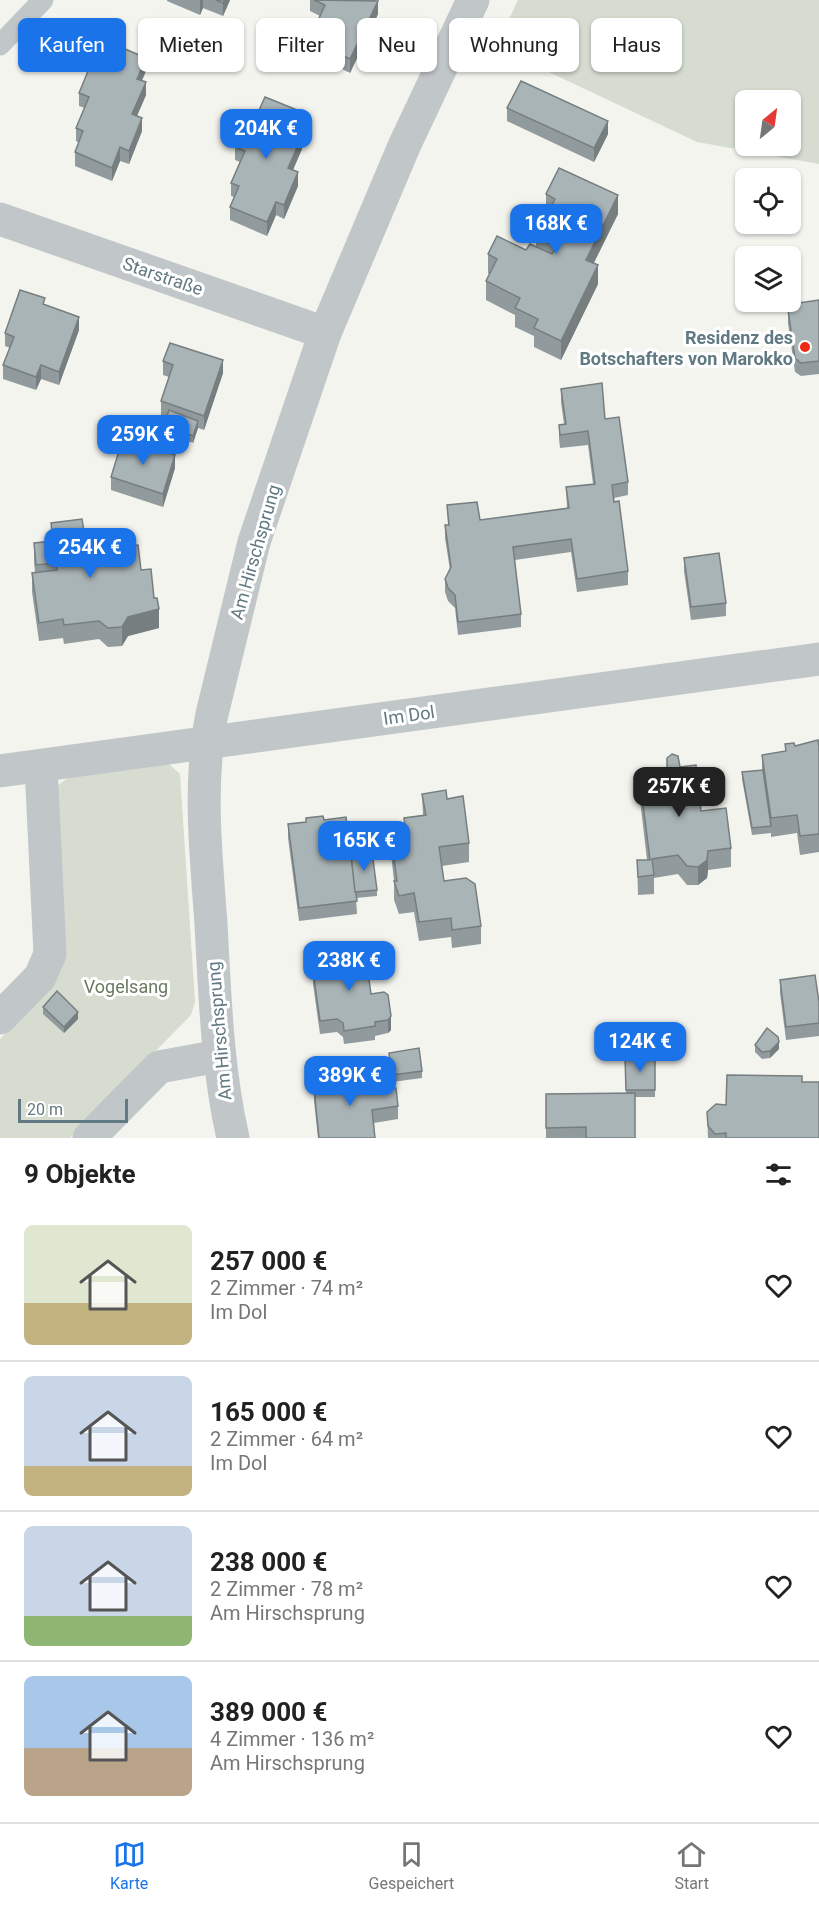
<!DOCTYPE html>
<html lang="de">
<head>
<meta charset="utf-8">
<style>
  :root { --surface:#fff; --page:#f2f2f2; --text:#222; --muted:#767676; --line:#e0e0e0; --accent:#1a73e8 }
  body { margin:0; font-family:Roboto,sans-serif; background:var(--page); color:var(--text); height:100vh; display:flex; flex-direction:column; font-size:22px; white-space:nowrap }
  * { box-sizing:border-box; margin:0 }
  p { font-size:20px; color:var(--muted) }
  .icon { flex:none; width:33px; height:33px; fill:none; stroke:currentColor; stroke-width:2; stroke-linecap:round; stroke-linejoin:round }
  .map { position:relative; height:1138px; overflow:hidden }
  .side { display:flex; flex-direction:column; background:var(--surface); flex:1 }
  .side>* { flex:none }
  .top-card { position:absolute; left:18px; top:18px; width:783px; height:54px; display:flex; gap:12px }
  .needle { width:39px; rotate:29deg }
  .controls { position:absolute; left:735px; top:90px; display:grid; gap:12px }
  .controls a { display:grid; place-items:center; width:66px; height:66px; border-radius:9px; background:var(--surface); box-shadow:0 2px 4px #0004; font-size:30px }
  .scale { position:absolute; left:18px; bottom:15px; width:110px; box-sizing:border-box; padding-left:6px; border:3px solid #617983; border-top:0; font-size:16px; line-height:21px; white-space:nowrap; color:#617983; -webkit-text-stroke:4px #fff; paint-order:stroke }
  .price { position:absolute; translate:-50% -51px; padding:0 14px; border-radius:12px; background:var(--accent); color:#fff; font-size:20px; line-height:39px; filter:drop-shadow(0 2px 3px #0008) }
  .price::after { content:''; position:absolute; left:50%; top:36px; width:18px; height:14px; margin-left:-9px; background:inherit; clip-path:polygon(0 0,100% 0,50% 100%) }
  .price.active { background:#222; color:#fff }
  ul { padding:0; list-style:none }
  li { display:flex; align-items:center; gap:18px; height:150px; padding:0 24px }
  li+li { border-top:2px solid var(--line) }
  li span { display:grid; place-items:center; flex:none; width:168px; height:120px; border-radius:9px; color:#555 }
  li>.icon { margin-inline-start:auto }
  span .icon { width:72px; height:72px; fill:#fffc; stroke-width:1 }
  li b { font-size:26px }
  h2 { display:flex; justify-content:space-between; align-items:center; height:72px; padding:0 24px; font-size:26px }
  .tag { padding:0 21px; border-radius:9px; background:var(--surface); box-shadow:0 2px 4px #0004; font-size:21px; line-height:54px }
  .tag.active { background:var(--accent); color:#fff }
  .menu { display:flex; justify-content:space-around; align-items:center; height:84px; border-top:2px solid var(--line); background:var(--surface); font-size:16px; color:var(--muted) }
  .menu a { display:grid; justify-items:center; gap:3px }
  .menu .active { color:var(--accent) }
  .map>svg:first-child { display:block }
  .green { fill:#d6dcd0; fill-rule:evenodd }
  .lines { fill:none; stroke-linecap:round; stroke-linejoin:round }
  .lane { stroke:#c1c6c8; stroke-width:21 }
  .street { stroke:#c1c6c8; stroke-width:33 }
  .wall { fill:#919b9d }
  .shaded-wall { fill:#767e80 }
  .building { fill:#a9b4b7; stroke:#767e80; stroke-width:1.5 }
  .poi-dot { fill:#f02713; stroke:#fff; stroke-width:2 }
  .labels { text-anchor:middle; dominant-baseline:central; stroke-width:6; stroke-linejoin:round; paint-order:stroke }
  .street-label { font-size:18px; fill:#617983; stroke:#fff }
  .poi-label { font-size:18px; font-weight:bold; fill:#617983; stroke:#fff; text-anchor:end }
  .park-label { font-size:18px; fill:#697a60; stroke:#fff }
</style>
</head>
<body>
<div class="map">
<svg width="819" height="1138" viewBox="0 0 819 1138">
  <rect width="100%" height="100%" fill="#f4f4ef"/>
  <!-- green -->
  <g class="green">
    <path d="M518 0H819V164L697 142 496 47ZM746 100H790V146H746Z"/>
    <path d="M168 763 180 774 195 1002 191 1015 70 1138H0V1039L51 988 57 786 69 777Z"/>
  </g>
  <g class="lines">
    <!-- lane -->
    <path class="lane" d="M0 45 43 0"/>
    <!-- street -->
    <g class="street">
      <path d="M0 219 325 333"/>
      <path d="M0 771 819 659"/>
      <path d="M0 1018 40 977 50 954 41 766"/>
      <path d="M89 1138 159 1067 219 1056"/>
      <path d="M233 1138C217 1068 215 996 211 924 206 854 198 784 212 714L254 542 325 333 405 144 473 0"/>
    </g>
  </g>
  <!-- wall -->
  <g class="wall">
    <path d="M167 0H230L223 16 203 8 200 15 167 1Z"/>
    <path d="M310 0H376L378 14 350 73 309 53V40L320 16 310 11Z"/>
    <path d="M101 63 146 71 142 80 146 95 137 116 142 131 129 164 120 161 112 181 75 166V152L79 143 76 141V128L85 108 79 106V93Z"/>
    <path d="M507 108 608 134 594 162 507 121Z"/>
    <path d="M256 117 302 126 298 135 302 149 293 170 298 186 284 219 276 215 267 236 230 220V207L234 197 231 196V183L240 162 235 160V147Z"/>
    <path d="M546 194 618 214 594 263 598 284 561 360 534 347V336L515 327V315L486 300V281L489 274 488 273V254L526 250 536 246V237L548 214 546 213Z"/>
    <path d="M819 300V374L801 376 795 372 788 323V310Z"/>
    <path d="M45 304 79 330 59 385 41 379 36 390 3 379V365L10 348 5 346V333Z"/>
    <path d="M163 361 223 373 204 430 198 428 193 443 164 432V425L167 417 161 415V401L169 377 163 375Z"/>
    <path d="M561 389 605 419 628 482V495L614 498 628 571V585L577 592 571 552 515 560 521 614V627L458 635 455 608 448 601 445 592V579L450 570 445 538V525H448L447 505 480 520 567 508 566 487 593 484 588 445 560 448 559 439V425L564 424 561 402Z"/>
    <path d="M175 468 163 507 111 490V477Z"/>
    <path d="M51 523 109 548 141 570 154 598 159 628 128 636 122 646 108 647 99 639 64 644 63 638 39 641 32 592V573H35L34 561V543L51 541Z"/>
    <path d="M684 558 726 603V616L691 620 684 571Z"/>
    <path d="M785 744 795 746 819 747V852L800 855 797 833 771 837V833L752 835 742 779V772L762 770V755L785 751Z"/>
    <path d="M680 767 701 811 731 848V867L708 870 707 878 698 885H687L678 874 654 878V894L638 895 637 860H647L639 791V772Z"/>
    <path d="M422 794 447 799 469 843V862L442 866 444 881 481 926V944L452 948 451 937 419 941 414 912 399 914 394 900V881L391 854V836L404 834V818L423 815Z"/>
    <path d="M288 824 351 854 377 890V896L356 898 357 914 299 921 288 838Z"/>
    <path d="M318 957 371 994 384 992 391 1030 388 1033 375 1036V1040L344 1044 343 1037 337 1032 320 1034 313 984V971L318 970Z"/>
    <path d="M780 980 819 1002V1036L786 1040 780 993Z"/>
    <path d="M43 1007 78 1019 64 1033 43 1014Z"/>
    <path d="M755 1045 779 1049 770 1058 762 1059 755 1052Z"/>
    <path d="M389 1053 422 1071V1078L392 1082 389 1059Z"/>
    <path d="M655 1056V1097H635V1138H546V1094L626 1093 625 1058Z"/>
    <path d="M337 1077 370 1091 398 1106V1119L374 1123 375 1138H318L314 1101V1088L337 1084Z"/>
    <path d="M802 1082 819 1138H708L707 1112 726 1105Z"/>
  </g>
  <!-- shaded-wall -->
  <g class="shaded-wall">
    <path d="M200 0H203V8L200 15Z"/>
    <path d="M225 0H230L223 16V3Z"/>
    <path d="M378 1V14L350 73V59Z"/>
    <path d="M146 58V71L137 92V79Z"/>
    <path d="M146 82V95L132 127V114Z"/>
    <path d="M302 112V126L293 146V133Z"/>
    <path d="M142 118V131L129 164V151Z"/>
    <path d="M608 121V134L594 162V148Z"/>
    <path d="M302 136V149L288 181V168Z"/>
    <path d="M120 147V161L112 181V168Z"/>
    <path d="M298 172V186L284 219V205Z"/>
    <path d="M618 195V214L586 278V260Z"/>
    <path d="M276 202V215L267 236V222Z"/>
    <path d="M598 265V284L561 360V341Z"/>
    <path d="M79 317V330L59 385V372Z"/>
    <path d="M223 360V373L204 430V416Z"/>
    <path d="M41 365V379L36 390V377Z"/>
    <path d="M198 421V428L193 443V436Z"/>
    <path d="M175 455V468L163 507V494Z"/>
    <path d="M159 609V628L128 636 122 646V627L128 617Z"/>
    <path d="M708 851V870L707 878 698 885V867Z"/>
    <path d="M78 1012V1019L64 1033V1027Z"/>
    <path d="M391 1016V1030L388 1033V1020Z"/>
    <path d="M779 1042V1049L770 1058V1051Z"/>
  </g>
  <!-- building -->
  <g class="building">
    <path d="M216 0H225L223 3Z"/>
    <path d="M314 0 378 1 350 59 309 40 325 5Z"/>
    <path d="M109 42 146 58 137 79 146 82 132 114 142 118 129 151 120 147 112 168 75 152 83 131 76 128 89 97 79 93 93 59 101 63Z"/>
    <path d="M521 81 608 121 594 148 507 108Z"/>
    <path d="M265 97 302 112 293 133 302 136 288 168 298 172 284 205 276 202 267 222 230 207 239 186 231 183 245 151 235 147 249 114 256 117Z"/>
    <path d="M559 168 618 195 586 260 598 265 561 341 534 328 538 319 515 308 520 298 486 281 497 259 488 254 497 236 526 250 530 244 552 254 556 247 536 237 555 199 546 194Z"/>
    <path d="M20 290 45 298 43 304 79 317 59 372 41 365 36 377 3 365 14 337 5 333Z"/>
    <path d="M819 300V361L801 363 795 358 788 310 792 304Z"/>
    <path d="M170 343 223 360 204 416 161 401 173 365 163 361Z"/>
    <path d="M602 383 605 419 619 417 628 482 612 485 614 502 619 501 628 571 577 579 571 539 513 547 521 614 458 622 455 595 448 588 445 579 451 567 445 525H449L447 505 477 502 480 520 569 508 566 487 595 484 588 431 560 435 559 425 566 424 561 389Z"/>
    <path d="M169 410 198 421 193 436 164 425Z"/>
    <path d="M123 438 175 455 163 494 111 477Z"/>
    <path d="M82 519 85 538 107 535 109 548 138 545 141 570 151 569 154 598H157L159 609 128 617 122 627 108 628 99 621 64 625 63 619 39 623 32 573 57 570 56 563 36 565 34 543 53 541 51 523Z"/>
    <path d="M719 553 726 603 691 607 684 558Z"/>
    <path d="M818 740 819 747V834L800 836 797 815 771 818 762 755 786 751 785 744 794 743 795 746Z"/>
    <path d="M672 754 678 756 680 767 696 765 701 811 726 808 731 848 708 851 707 860 698 867 687 866 678 855 652 859 654 875 638 877 637 860H650L639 772 667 768V758Z"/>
    <path d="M763 770 771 826 752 828 742 772Z"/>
    <path d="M446 790 447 799 463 796 469 843 439 847 444 881 466 878 475 884 481 926 452 930 451 918 419 922 414 893 399 896 394 881H397L391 836 406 834 404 818 426 815 422 794Z"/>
    <path d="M323 816 324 820 346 817 357 901 299 908 288 824 306 822V818Z"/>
    <path d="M372 852 377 890 355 892 351 854Z"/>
    <path d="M365 951 371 994 384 992 388 995 391 1016 388 1020 375 1022V1026L344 1031 343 1023 337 1019 320 1021 313 971 320 970 318 957Z"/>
    <path d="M815 975 819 1002V1023L786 1027 780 980Z"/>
    <path d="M57 991 78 1012 64 1027 43 1007Z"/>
    <path d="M767 1028 778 1037 779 1042 770 1051 762 1052 755 1045Z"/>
    <path d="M419 1048 422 1071 392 1075 389 1053Z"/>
    <path d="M655 1056V1090H626L625 1058Z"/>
    <path d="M368 1073 370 1091 396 1088 398 1106 372 1110 375 1138H319L314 1088 337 1084V1077Z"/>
    <path d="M727 1075 802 1076V1082H819V1138H726V1133L715 1134 708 1126 707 1112 716 1104 726 1105Z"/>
    <path d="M635 1093V1138H586V1127L546 1128V1094Z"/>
  </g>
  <!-- markers -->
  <circle class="poi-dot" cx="805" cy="347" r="6"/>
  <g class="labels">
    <!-- street labels -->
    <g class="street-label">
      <text transform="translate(163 276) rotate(19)">Starstraße</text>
      <text transform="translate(255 552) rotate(-74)">Am Hirschsprung</text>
      <text transform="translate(409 715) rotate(-8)">Im Dol</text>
      <text transform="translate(219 1031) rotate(-95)">Am Hirschsprung</text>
    </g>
    <!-- poi labels -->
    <g class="poi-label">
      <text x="793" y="337">Residenz des<tspan x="793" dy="21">Botschafters von Marokko</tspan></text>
    </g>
    <!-- park labels -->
    <g class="park-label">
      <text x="126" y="986">Vogelsang</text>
    </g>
  </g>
</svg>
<div class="controls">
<a><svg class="needle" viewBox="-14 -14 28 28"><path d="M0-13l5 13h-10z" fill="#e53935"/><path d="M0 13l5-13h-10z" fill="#767676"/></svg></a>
<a><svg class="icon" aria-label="locate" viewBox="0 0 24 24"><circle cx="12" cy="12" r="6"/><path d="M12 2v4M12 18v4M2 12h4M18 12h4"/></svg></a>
<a><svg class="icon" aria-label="layers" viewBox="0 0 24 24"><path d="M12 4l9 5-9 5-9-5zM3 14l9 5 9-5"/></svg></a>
</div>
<div class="scale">20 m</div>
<b class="price" style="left:266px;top:160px">204K €</b>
<b class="price" style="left:556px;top:255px">168K €</b>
<b class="price" style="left:143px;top:466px">259K €</b>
<b class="price" style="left:90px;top:579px">254K €</b>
<b class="price active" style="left:679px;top:818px">257K €</b>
<b class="price" style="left:364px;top:872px">165K €</b>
<b class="price" style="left:349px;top:992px">238K €</b>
<b class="price" style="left:640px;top:1073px">124K €</b>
<b class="price" style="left:350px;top:1107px">389K €</b>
<div class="top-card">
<a class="tag active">Kaufen</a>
<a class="tag">Mieten</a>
<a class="tag">Filter</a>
<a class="tag">Neu</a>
<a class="tag">Wohnung</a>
<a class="tag">Haus</a>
</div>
</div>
<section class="side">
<h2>9 Objekte<svg class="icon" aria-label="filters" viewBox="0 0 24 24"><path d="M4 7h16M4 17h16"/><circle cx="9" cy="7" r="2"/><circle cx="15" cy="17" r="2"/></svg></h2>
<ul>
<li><span style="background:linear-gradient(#dfe7d0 65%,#c2b280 0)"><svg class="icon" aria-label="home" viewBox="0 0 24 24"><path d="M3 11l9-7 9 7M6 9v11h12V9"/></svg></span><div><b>257 000 €</b><p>2 Zimmer · 74 m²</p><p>Im Dol</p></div><svg class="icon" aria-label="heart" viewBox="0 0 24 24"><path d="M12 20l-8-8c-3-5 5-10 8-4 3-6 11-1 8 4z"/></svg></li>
<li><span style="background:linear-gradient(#c9d6e8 75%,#c2b280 0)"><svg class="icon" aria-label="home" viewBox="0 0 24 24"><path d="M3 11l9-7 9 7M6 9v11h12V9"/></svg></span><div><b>165 000 €</b><p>2 Zimmer · 64 m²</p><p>Im Dol</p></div><svg class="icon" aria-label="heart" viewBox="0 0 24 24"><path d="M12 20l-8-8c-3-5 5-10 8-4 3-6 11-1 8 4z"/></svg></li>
<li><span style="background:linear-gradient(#c9d6e8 75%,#8fb573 0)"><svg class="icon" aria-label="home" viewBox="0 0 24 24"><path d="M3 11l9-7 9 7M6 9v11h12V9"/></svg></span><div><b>238 000 €</b><p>2 Zimmer · 78 m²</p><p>Am Hirschsprung</p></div><svg class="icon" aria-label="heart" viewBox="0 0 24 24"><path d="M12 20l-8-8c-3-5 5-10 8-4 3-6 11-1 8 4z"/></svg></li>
<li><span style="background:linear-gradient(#a9c7e8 60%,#b9a48a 0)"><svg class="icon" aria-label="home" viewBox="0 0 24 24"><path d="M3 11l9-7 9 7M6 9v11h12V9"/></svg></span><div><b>389 000 €</b><p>4 Zimmer · 136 m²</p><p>Am Hirschsprung</p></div><svg class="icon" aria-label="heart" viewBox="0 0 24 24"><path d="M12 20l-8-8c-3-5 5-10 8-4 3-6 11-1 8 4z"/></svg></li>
</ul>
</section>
<nav class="menu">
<a class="active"><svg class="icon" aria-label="map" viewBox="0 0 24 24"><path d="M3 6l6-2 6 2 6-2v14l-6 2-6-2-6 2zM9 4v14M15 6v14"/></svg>Karte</a>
<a><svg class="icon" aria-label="saved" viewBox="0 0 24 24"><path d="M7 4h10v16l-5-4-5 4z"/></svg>Gespeichert</a>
<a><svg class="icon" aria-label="home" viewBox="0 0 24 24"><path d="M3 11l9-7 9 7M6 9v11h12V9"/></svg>Start</a>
</nav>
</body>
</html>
